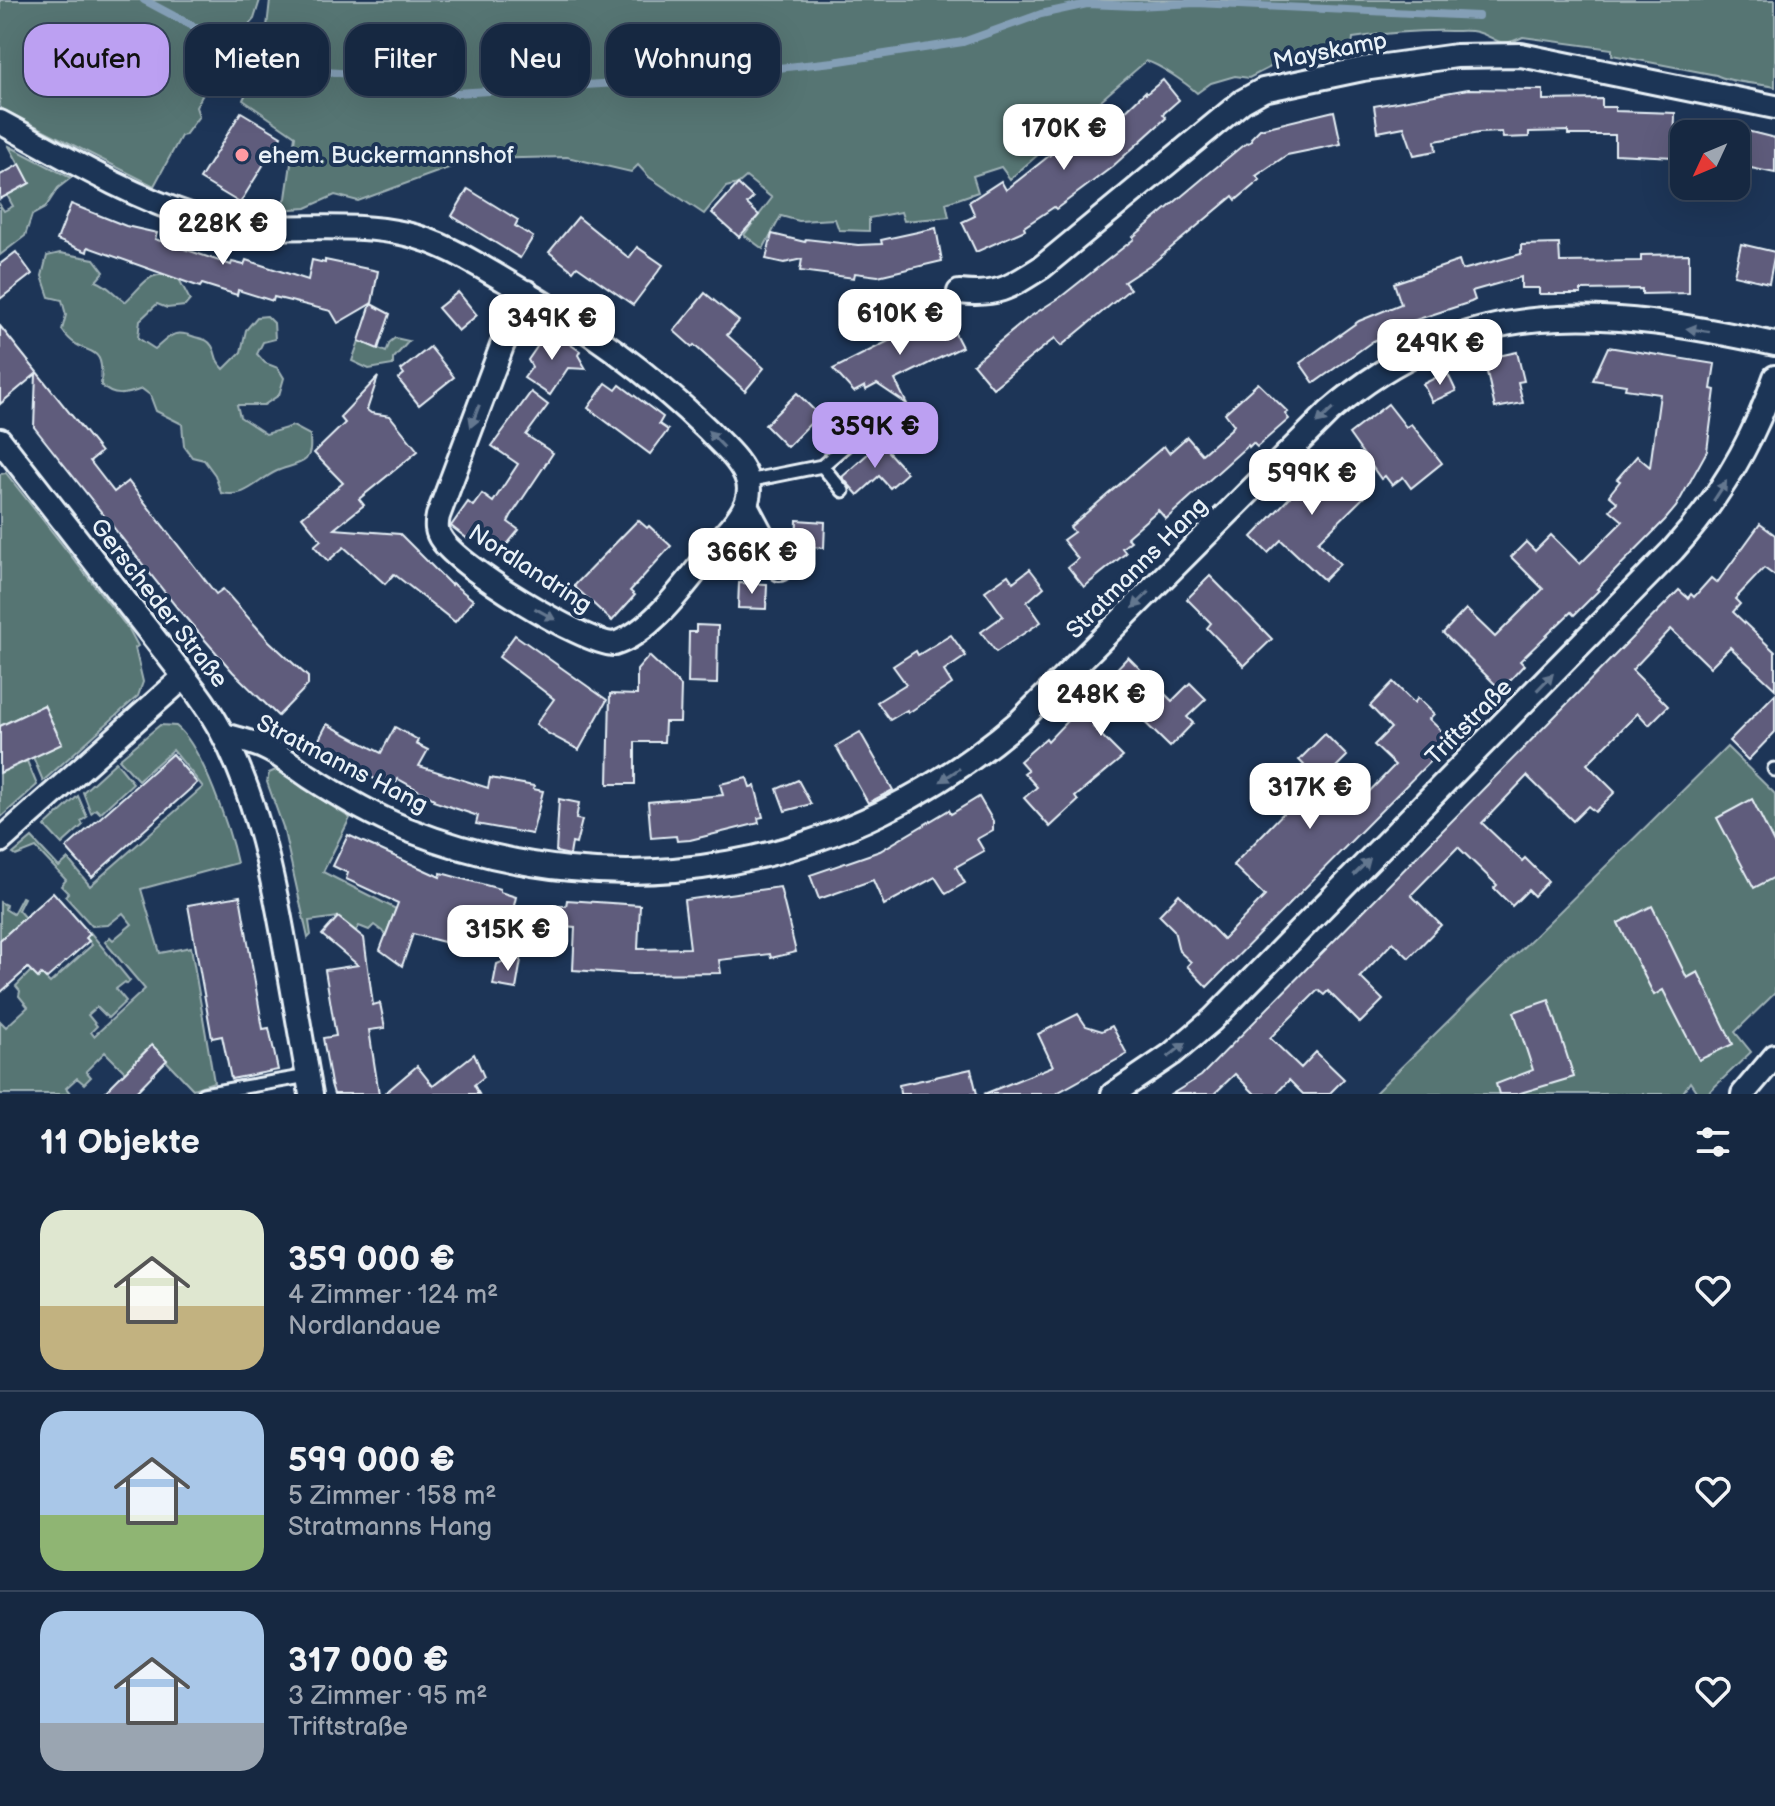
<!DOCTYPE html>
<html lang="de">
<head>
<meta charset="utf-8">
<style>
  :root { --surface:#162841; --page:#1f3048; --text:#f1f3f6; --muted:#9ea6b1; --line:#35445a; --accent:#bca0f2 }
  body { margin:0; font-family:"Balsamiq Sans",sans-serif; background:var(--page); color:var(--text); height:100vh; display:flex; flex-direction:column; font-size:30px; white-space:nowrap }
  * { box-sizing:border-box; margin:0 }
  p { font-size:26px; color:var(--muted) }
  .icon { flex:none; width:44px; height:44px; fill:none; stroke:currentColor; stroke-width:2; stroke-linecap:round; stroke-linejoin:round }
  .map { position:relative; height:1094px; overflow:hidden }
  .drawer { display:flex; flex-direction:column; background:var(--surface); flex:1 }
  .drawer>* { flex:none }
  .banner { position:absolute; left:24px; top:24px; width:800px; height:72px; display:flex; gap:16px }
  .needle { width:52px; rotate:226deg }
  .tools { position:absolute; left:1670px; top:120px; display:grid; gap:16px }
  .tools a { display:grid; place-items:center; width:80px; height:80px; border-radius:16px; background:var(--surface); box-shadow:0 8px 32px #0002,0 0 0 2px var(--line); font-size:40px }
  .price { position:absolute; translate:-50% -68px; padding:0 18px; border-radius:16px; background:#fff; color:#222; font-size:26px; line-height:52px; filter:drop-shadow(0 2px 4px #0008) }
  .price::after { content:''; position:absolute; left:50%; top:48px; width:24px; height:18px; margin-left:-12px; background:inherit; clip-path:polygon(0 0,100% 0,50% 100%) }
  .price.current { background:var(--accent); color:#111 }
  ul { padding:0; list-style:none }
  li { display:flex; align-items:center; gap:24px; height:200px; padding:0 40px }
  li+li { border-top:2px solid var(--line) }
  li span { display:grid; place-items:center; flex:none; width:224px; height:160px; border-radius:24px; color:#555 }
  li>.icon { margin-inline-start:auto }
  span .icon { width:96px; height:96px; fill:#fffc; stroke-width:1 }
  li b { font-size:34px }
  h2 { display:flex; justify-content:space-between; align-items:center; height:96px; padding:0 40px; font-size:34px }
  .chip { padding:0 28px; border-radius:24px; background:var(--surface); box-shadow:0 8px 32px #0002,0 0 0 2px var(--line); font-size:28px; line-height:72px }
  .chip.current { background:var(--accent); color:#111 }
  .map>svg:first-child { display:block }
  .green { fill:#567473; stroke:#9fb2b6; stroke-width:2 }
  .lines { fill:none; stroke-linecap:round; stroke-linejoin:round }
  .stream { stroke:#849fb6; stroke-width:8 }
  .building { fill:#5e5c7c; stroke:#e8f1f8; stroke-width:2 }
  .service-casing { stroke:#e8f1f8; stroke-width:17 }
  .minor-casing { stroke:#e8f1f8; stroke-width:28 }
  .service { stroke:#1d3557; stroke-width:11 }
  .minor { stroke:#1d3557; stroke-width:22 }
  .oneway { fill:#64778f }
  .poi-dot { fill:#ff9aa2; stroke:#1d3557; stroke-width:3 }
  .labels { text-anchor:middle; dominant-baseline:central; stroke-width:8; stroke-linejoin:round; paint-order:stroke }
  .street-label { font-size:24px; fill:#e8f1f8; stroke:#1d3557 }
  .poi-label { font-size:24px; fill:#e8f1f8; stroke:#1d3557; text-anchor:start }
</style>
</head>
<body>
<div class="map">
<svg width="1775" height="1094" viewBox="0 0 1775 1094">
  <rect width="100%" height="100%" fill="#1d3557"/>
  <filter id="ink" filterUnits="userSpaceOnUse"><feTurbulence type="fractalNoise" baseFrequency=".0125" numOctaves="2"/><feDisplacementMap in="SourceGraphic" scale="16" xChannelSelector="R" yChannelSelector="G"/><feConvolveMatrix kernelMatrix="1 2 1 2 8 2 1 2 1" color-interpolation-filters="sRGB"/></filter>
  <g filter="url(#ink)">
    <!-- green -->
    <g class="green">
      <path d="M0 0H260L254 19 245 29 247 41 238 52 231 55 225 53 196 107 199 116 185 135 181 136 154 186 0 108Z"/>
      <path d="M270 0H1775V87C1757 83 1731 83 1716 75L1612 55V49L1523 37C1496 50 1498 37 1477 32 1470 30 1460 31 1452 31 1418 30 1387 33 1353 38L1351 55 1338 57 1330 63C1316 58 1304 63 1290 57L1249 78 1235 76 1211 83 1197 93C1187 84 1159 64 1146 61L1010 179 1001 167 973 176 978 192 946 203 949 217 904 221 901 212 869 218V231L839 230 835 219 799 221 781 216 763 249 744 235 772 198 746 177 738 184 726 187 704 214 649 177 638 165 631 172 567 157 473 159 358 201 335 195 306 208 277 210 286 198 295 136 243 100 264 54Z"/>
      <path d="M9 146 71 178 58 188 45 208 32 215 25 236 0 255V205L4 211 13 206 7 195 29 183Z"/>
      <path d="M60 253 94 259 104 272 96 281C108 285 115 295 125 302 146 283 147 269 178 277L190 300 185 306 167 308 157 304 140 320 138 338 155 349C171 335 174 329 195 337 202 339 208 339 212 346 218 356 213 358 224 369L241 352 246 330 257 317 267 316 274 323 275 339 263 342 257 354 265 363 278 368 284 378 279 395 264 405H237L240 417 266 434 293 426 310 435C310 443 312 452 306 459 300 465 286 467 277 471 257 480 246 499 221 493L215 475 204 460 192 457 184 446 182 424 156 411 150 395 142 389C126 395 113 398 101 385 105 336 85 363 62 330L66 315 62 300 49 297 42 276 47 256Z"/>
      <path d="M395 338 409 341 393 359V365L369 369 352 361 359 341 386 352 390 342Z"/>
      <path d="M6 473 130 631 138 646 135 648 143 682 138 696 43 781 33 757 62 743 44 705 0 726V474Z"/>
      <path d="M160 725 176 726C202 746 230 830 237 863L141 889 160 953 191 947 214 1082 193 1089 151 1045 125 1072 105 1052 86 1071 91 1077 84 1084 77 1078 66 1088 71 1094H0V1021L6 1027 28 1007 19 996 20 991 16 986 31 971 38 978 41 974 50 983 92 945 86 937 90 932 130 981 127 984 125 982 116 989 126 1001 108 1018 97 1007 88 1015 97 1026 91 1032 94 1036 145 989 105 942 110 937 113 940 132 924 123 913 108 925 92 926 65 896 68 893 61 886 66 880 36 848 16 856 13 854 32 838 59 867 68 859 90 886 203 787 173 750 138 780 119 759Z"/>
      <path d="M1727 747 1775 794V993L1735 1032 1751 1052 1707 1094H1698L1690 1082 1682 1094H1374Z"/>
      <path d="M27 761 37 785 0 818V773Z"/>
      <path d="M116 762 133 783 100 813 96 809 91 813 83 792Z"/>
      <path d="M276 770 350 818 323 872 396 909 386 934 374 925 369 930 359 926 356 931 338 917 309 921 311 935 308 938 283 827 267 782 269 773Z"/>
      <path d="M78 796 87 817 81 821 83 825 62 844 45 826Z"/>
      <path d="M22 897 24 898 18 910 25 918 0 940V902L6 905 5 909 13 914Z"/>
    </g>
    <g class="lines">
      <!-- stream -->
      <path class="stream" d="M144 0 204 32 298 70 366 75 456 93 667 80 833 62 963 42 1041 14 1087 4 1136 6 1196 3 1478 16"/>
    </g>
    <!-- building -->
    <g class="building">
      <path d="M1163 80 1179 100 1163 114 1166 118 1112 167 1056 209 1054 207 1024 227 1025 230 976 252 962 222 975 216 969 202 1001 181 1006 190 1069 140 1071 144 1087 139 1117 119 1145 92 1146 94Z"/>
      <path d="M1468 89 1543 90V100L1602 99V107H1615V111L1675 113 1674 157 1615 154V135H1568V131L1529 132V137L1503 138 1502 132 1479 133 1435 141 1436 151 1414 155 1404 127 1378 132 1374 106Z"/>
      <path d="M1334 111 1341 144 1287 155 1256 176 1260 180 1236 200 1233 196 1153 263 1124 282 1130 289 1061 346 1055 338 993 388 973 364 1028 318 1062 296 1134 239 1133 237 1201 180 1242 146 1252 141 1251 138 1260 129Z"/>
      <path d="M241 112 281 136 240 203 200 179Z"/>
      <path d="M1739 129 1775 138V173L1736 165Z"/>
      <path d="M20 164 30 183 0 199V175Z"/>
      <path d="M738 184 753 198 747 204 759 215 739 237 712 213Z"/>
      <path d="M468 189 518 220 515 226 533 237 520 258 452 216Z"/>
      <path d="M71 204 126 226 157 233 155 239 231 265 232 262 244 265 246 260 308 280 312 260 325 263V260L378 271 372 303 338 323 331 311 274 297 273 301 238 290 237 295 202 284 200 287 88 247 87 252 57 240Z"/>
      <path d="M578 217 629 258 637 247 663 265 633 305 577 266 573 271 549 252Z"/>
      <path d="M936 228 942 261 878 276 855 273 854 278 800 271 802 259 784 263 766 259 772 234 805 242 806 239 858 245 882 244 881 240Z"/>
      <path d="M1559 244 1560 262 1641 261V255L1689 254V293L1642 294V289L1581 290V294H1539V288H1521V277L1472 291 1475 300 1471 302 1397 326 1398 330 1373 341 1314 383 1300 363 1359 321 1401 304 1394 283 1459 261 1462 270 1521 254V245Z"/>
      <path d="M1741 244 1775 252 1769 283 1734 275Z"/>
      <path d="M16 252 32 274 0 299V264Z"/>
      <path d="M458 292 477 315 458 331 438 308Z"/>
      <path d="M705 293 739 321 727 335 764 368 745 391 694 345 692 347 674 331Z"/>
      <path d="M371 304 390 314 378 349 359 341Z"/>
      <path d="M946 316 962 347 895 380 907 404 877 384 866 390 865 386 854 392 833 369 932 319 934 322Z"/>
      <path d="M552 325 559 337 580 351 578 355 586 369 568 368 550 395 524 378 532 367 528 360Z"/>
      <path d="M0 326 101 452 90 461 114 492 128 481 216 594 223 589 269 641 308 677V685L278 716 233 672 178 609 34 427 36 374 0 404Z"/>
      <path d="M430 347 454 377 419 405 398 379 404 374 401 370Z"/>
      <path d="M1608 347 1715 364 1711 389 1715 390 1707 451 1676 507 1665 520 1597 589 1599 590 1574 615 1571 612 1520 661 1524 665 1501 690 1443 633 1466 609 1495 637 1543 589 1511 557 1526 542 1535 551 1551 535 1580 564 1623 521 1610 510 1617 502 1609 495 1620 481 1617 479 1637 456 1650 467 1660 394 1625 389 1626 385 1593 380Z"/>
      <path d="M1517 352 1524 381 1518 382 1523 403 1495 408 1484 359Z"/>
      <path d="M1447 372 1456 391 1432 402 1423 384Z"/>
      <path d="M378 377 367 410 371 413 390 416 418 451 359 499 364 505 334 529 400 534 451 585 452 583 473 600 455 622 394 574 385 584 344 547 328 561 314 546 321 540 302 517 343 483 314 453 345 423 340 417Z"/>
      <path d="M606 383 616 390 620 385 663 417 659 424 668 430 650 454 588 408Z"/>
      <path d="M1258 383 1288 412 1285 414 1289 419 1257 447 1253 443 1249 447 1248 445 1166 519 1158 510 1127 537 1131 541 1122 548 1126 553 1084 587 1068 567 1078 559 1063 540 1074 532 1070 527 1164 446 1169 453 1187 437 1202 454 1232 428 1234 425 1225 413Z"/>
      <path d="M531 392 548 405 526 435 553 453 511 516 508 522 519 530 505 547 479 527 469 540 451 526 468 502 473 506 482 494 493 502 518 464 492 446Z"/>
      <path d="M797 393 819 415 787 447 765 425Z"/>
      <path d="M1388 404 1406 427 1411 424 1442 463 1411 488 1403 477 1392 485 1385 476 1381 479 1349 434Z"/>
      <path d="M880 443 907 473 890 488 879 476 858 495 842 477Z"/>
      <path d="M1329 456 1365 496 1318 542 1340 564 1324 580 1281 540 1268 553 1252 537Z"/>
      <path d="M638 520 647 528 649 526 671 546 630 591 635 595 612 621 574 586Z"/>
      <path d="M797 520 825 522 824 548 796 546Z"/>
      <path d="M1760 524 1775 535V576L1764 568 1735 599 1740 604 1733 612 1775 652V689L1730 647 1710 667 1671 629 1632 670 1668 706 1649 725 1638 713 1587 764 1615 792 1595 812 1588 806 1573 821 1527 776 1482 823 1522 861 1525 858 1548 881 1534 896 1528 890 1512 906 1494 888 1497 885 1458 847 1411 895 1441 925 1409 958 1393 942 1360 977 1383 1000 1360 1023 1328 991 1324 995 1318 990 1270 1038 1301 1068 1316 1052 1344 1079 1329 1094H1303L1289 1080 1276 1094H1255L1235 1074 1214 1094H1172L1201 1076 1679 590 1688 598 1691 594 1694 597 1711 578 1717 583Z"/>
      <path d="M1030 569 1044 587 1027 602 1041 622 996 652 981 632 1003 616 985 591 1008 575 1013 582Z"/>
      <path d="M1210 576 1272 639 1244 666 1207 628 1211 623 1187 599Z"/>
      <path d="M739 583 767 584 766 609 738 608Z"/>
      <path d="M696 625 718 626 717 684 688 683 689 632H696Z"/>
      <path d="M515 635 607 700 579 750 547 733 536 724 554 699 499 657Z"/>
      <path d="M951 635 966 656 944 671 952 684 908 713 907 710 890 720 877 702 906 684 893 666 916 651 918 655Z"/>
      <path d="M649 656 681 686 680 722H665L664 742H635V784H608L610 694 637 695V670Z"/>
      <path d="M1128 657 1172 701 1190 683 1206 699 1187 717 1193 723 1170 747 1121 699 1093 727 1123 757 1075 797 1078 801 1050 827 1024 798 1037 787 1024 773 1028 770 1020 761 1046 738 1048 741Z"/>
      <path d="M1393 682 1414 703 1418 698 1434 714 1429 719 1451 740 1207 987 1187 966 1191 962 1179 951 1174 930 1159 915 1179 894 1223 939 1265 896 1233 865 1296 800 1283 787 1304 765 1299 760 1325 734 1347 756 1332 771 1361 800 1395 765 1374 745 1391 728 1370 706Z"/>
      <path d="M1775 694V732L1748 760 1729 741Z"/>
      <path d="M44 705 62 744 0 773V726Z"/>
      <path d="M327 724 381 753 395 727 418 740 416 744 428 750 419 766 488 788 490 778 534 786 533 789 543 791 532 834 476 824 478 816 433 801 434 799 398 779 393 789 369 776 315 747Z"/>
      <path d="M860 732 893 790 868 803 836 746Z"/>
      <path d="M172 754 197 783 92 877 66 848Z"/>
      <path d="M747 778 750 787 755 786 763 817 758 818 759 823 690 840 677 841 676 836 651 838 648 802 723 795 720 784Z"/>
      <path d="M798 780 811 804 785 811 777 789Z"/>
      <path d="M979 797 993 821V830L977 839 984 851 956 867 965 883 946 894 935 877 884 905 873 880 819 899 810 875 880 851 949 810 951 814Z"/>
      <path d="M559 799 579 803 576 819 582 820 576 844 572 843 570 855 556 852Z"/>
      <path d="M1752 799 1775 845V877L1754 888 1717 818Z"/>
      <path d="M348 835 440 877 441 873 500 889V892L516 897 502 957 413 934 402 966 380 950 398 903 346 879 348 873 333 866Z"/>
      <path d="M780 887 796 952 771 958 770 954 719 960 721 973 632 974 573 970 575 927 552 925 553 906H566L567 900 640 905 638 949 690 948 684 900Z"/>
      <path d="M53 892 90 934 86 938 89 941 46 979 41 974 38 978 28 968 0 993V940Z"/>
      <path d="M240 896 263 1029 269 1028 278 1070 231 1079 222 1036 212 1038 188 905Z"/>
      <path d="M1652 906 1687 978 1698 972 1733 1044 1699 1060 1663 990 1654 995 1618 923Z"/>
      <path d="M338 917 364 938 373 1005 380 1003 385 1028 369 1030 379 1094H334L331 1084 323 1038 336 1036 325 970 358 965 322 935Z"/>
      <path d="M522 954 516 989 493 985 497 964Z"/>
      <path d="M1549 1000 1574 1077 1517 1094H1499L1496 1084 1533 1070 1514 1012Z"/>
      <path d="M1078 1014 1086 1026 1102 1031 1112 1026 1127 1054 1055 1094H984L1053 1066 1038 1034Z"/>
      <path d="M152 1045 167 1060 134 1094H103Z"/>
      <path d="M474 1054 484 1077 474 1085 479 1094H384L417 1066 433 1086Z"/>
      <path d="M971 1069 977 1094H900L899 1085Z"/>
    </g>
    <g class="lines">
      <defs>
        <g id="service">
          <path d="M822 466 843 491"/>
          <path d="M748 481 822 466 853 439"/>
          <path d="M1774 769 1775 770"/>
          <path d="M203 1094 308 1076"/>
        </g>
        <g id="minor">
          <path d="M0 122C63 156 127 195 196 217 264 238 337 218 406 234 442 242 473 262 504 280 579 322 647 370 708 430 722 445 743 462 748 482 754 506 730 527 717 544 691 576 654 632 614 644 582 643 459 567 442 540 436 532 436 525 438 516L502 346 527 292"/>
          <path d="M959 292C998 296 1009 288 1042 267L1243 101 1263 90 1363 69 1456 56 1521 55 1775 107"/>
          <path d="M0 440 197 693C254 769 273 877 289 968 296 1010 304 1052 311 1094"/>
          <path d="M746 505 780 569"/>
          <path d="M224 735C238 739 252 742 265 748 281 755 295 767 310 777 341 797 372 815 406 829 622 914 847 870 1021 720L1329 412C1468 291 1607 308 1775 344"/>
          <path d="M0 841 184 677"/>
          <path d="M1113 1094 1172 1054 1212 1020 1673 550C1719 499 1753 442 1775 377"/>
          <path d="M1743 1094 1775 1056"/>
        </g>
      </defs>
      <!-- service casing -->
      <use href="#service" class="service-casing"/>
      <!-- minor casing -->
      <use href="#minor" class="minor-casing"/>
      <!-- service -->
      <use href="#service" class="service"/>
      <!-- minor -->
      <use href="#minor" class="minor"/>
    </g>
    <!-- one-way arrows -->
    <defs><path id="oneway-solid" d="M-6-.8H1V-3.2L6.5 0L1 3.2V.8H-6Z" transform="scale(2)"/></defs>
    <g class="oneway">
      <use href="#oneway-solid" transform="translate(1698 330) rotate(-172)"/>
      <use href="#oneway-solid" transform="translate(475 416) rotate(111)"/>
      <use href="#oneway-solid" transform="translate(1325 416) rotate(137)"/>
      <use href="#oneway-solid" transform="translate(716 439) rotate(-134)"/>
      <use href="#oneway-solid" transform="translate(1720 491) rotate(-57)"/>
      <use href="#oneway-solid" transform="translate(1141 600) rotate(135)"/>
      <use href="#oneway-solid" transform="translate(545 614) rotate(29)"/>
      <use href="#oneway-solid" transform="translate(1545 682) rotate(-46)"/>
      <use href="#oneway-solid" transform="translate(950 775) rotate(146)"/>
      <use href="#oneway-solid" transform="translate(1362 867) rotate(-45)"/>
      <use href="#oneway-solid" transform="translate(1177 1050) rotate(-39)"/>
    </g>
  </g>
  <!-- markers -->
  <circle class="poi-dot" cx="242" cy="155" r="8"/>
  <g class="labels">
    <!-- street labels -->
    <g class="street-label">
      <text transform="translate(1330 51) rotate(-11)">Mayskamp</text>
      <text transform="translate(1137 568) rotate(-45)">Stratmanns Hang</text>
      <text transform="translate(530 569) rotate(33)">Nordlandring</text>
      <text transform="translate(159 603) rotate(52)">Gerscheder Straße</text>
      <text transform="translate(1469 722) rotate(-45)">Triftstraße</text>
      <text transform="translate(342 764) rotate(27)">Stratmanns Hang</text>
    </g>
    <!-- poi labels -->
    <g class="poi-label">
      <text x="258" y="155">ehem. Buckermannshof</text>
    </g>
  </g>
</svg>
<div class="tools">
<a><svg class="needle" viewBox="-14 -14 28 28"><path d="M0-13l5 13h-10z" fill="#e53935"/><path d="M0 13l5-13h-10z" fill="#9ea6b1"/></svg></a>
</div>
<b class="price" style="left:1064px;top:172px">170K €</b>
<b class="price" style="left:223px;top:267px">228K €</b>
<b class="price" style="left:900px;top:357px">610K €</b>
<b class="price" style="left:552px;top:362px">349K €</b>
<b class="price" style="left:1440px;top:387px">249K €</b>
<b class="price current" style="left:875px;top:470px">359K €</b>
<b class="price" style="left:1312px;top:517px">599K €</b>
<b class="price" style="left:752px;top:596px">366K €</b>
<b class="price" style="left:1101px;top:738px">248K €</b>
<b class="price" style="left:1310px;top:831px">317K €</b>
<b class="price" style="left:508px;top:973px">315K €</b>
<div class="banner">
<a class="chip current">Kaufen</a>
<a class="chip">Mieten</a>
<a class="chip">Filter</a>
<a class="chip">Neu</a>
<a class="chip">Wohnung</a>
</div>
</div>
<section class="drawer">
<h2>11 Objekte<svg class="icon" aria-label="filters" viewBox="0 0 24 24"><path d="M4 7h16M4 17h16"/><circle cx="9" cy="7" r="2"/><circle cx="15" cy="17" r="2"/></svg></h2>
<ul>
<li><span style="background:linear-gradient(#dfe7d0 60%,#c2b280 0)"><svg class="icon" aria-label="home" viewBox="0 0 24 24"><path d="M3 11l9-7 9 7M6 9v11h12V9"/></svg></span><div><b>359 000 €</b><p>4 Zimmer · 124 m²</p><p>Nordlandaue</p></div><svg class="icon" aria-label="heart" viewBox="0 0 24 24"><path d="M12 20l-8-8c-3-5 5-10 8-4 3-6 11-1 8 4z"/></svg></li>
<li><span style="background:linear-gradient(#a9c7e8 65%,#8fb573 0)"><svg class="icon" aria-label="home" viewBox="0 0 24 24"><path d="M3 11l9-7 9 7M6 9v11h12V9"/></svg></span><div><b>599 000 €</b><p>5 Zimmer · 158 m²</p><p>Stratmanns Hang</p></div><svg class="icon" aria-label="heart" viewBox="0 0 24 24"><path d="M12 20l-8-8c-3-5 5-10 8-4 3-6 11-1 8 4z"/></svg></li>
<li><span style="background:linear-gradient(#a9c7e8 70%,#9aa5b1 0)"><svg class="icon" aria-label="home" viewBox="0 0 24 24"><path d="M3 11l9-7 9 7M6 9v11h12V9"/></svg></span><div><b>317 000 €</b><p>3 Zimmer · 95 m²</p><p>Triftstraße</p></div><svg class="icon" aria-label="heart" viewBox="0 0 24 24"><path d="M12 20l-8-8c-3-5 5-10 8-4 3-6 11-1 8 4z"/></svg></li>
</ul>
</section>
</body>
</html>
